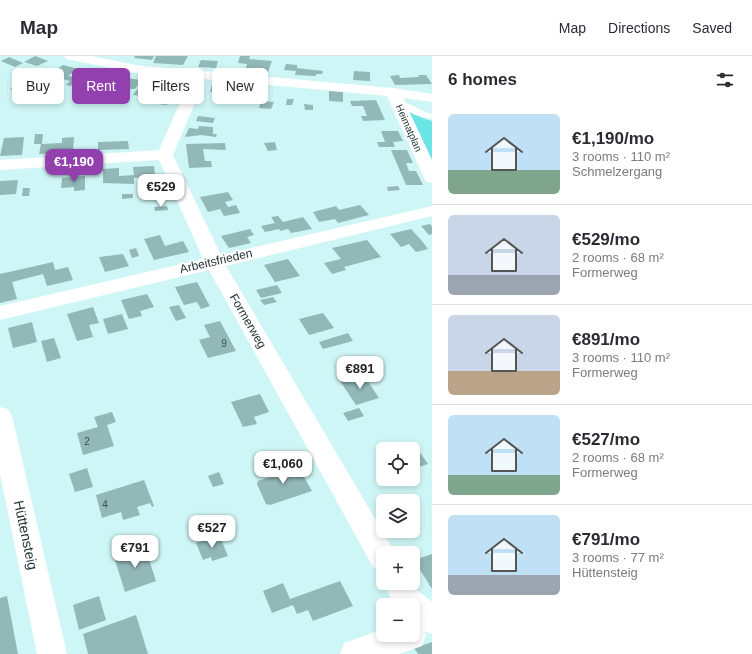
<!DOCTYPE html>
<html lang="en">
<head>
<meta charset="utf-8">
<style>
  :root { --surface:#fff; --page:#f7f7f7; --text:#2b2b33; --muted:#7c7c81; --line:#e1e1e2; --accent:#9340af }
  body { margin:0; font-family:Helvetica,sans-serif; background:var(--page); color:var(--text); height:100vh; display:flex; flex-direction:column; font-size:15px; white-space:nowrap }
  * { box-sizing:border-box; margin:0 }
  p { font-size:13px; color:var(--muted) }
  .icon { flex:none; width:22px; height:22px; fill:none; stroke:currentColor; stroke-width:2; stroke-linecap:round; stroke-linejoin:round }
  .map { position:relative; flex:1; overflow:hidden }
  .side { display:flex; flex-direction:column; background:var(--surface); width:320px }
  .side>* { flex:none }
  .hud { position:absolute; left:12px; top:12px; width:360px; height:36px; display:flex; gap:8px }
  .buttons { position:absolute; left:376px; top:386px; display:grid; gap:8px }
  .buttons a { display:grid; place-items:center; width:44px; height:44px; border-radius:6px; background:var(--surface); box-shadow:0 2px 6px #0003; font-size:20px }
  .price { position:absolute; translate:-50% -34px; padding:0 9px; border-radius:8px; background:#fff; color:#222; font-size:13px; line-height:26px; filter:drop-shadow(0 1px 2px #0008) }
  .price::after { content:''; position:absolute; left:50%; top:24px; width:12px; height:9px; margin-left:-6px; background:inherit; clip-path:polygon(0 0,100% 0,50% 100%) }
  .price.on { background:var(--accent); color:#fff }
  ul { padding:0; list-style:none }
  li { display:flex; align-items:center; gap:12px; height:100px; padding:0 16px }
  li+li { border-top:1px solid var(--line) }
  li span { display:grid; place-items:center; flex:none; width:112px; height:80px; border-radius:6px; color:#555 }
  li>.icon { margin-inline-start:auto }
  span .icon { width:48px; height:48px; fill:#fffc; stroke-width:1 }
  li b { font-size:17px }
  h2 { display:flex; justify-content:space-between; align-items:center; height:48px; padding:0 16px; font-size:17px }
  .chip { padding:0 14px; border-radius:6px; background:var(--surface); box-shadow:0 2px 6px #0003; font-size:14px; line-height:36px }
  .chip.on { background:var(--accent); color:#fff }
  header { display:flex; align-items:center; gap:24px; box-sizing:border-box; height:56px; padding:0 20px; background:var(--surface); border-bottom:1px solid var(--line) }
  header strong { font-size:19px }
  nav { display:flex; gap:22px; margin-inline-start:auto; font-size:14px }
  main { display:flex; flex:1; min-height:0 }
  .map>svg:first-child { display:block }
  .green { fill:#6ce3e5 }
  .building { fill:#93b8b8 }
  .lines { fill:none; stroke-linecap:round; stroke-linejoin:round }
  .service { fill:#fff; fill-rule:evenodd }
  .minor { fill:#fff; fill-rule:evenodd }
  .labels { text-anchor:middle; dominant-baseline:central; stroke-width:4; stroke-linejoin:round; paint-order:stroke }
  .far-street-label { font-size:10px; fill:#1f2e2e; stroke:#fff }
  .number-label { font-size:10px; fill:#3c5050 }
  .street-label { font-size:12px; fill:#1f2e2e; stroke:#fff }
  .near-street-label { font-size:14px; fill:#1f2e2e; stroke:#fff }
</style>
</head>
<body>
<header>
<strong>Map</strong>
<nav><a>Map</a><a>Directions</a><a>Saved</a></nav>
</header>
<main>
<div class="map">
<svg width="432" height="598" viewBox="0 0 432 598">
  <rect width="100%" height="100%" fill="#cff6f6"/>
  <!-- green -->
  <path class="green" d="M405 52 422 62 432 65V109Z"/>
  <!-- building -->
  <g class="building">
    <path d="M35 0 48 5 37 10 24 6Z"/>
    <path d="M135 0H154L152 4 134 2Z"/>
    <path d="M156 0H188L183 9 153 7Z"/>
    <path d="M240 0H250L249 3 272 5 268 16 245 14 247 8 238 7Z"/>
    <path d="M9 1 23 7 15 11 1 5Z"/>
    <path d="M201 4 218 5 216 12 198 11Z"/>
    <path d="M286 8 297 9V12L323 15 322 18H316V20L295 19 296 15 284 14Z"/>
    <path d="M63 9 78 13 68 20 81 22 71 30 66 29 70 25 48 19Z"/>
    <path d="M354 15 370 16V25L353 24Z"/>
    <path d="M92 16 111 20 101 29 83 25Z"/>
    <path d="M399 19 400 22 419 21 418 19H426L432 28 395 29 390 20Z"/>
    <path d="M125 22 142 24 135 33H127L124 37 114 36Z"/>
    <path d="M161 26 176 27 172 37 169 36 167 42H169L167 49 150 47Z"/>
    <path d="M19 28 27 30 18 36 10 33Z"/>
    <path d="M212 28 244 31 263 33 261 43 251 42 252 39 232 38 231 40 221 39 222 37 210 36Z"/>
    <path d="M139 31 146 32 141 40 133 39Z"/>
    <path d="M329 35 343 36V46L329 45Z"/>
    <path d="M287 43H294L292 49H286Z"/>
    <path d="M376 44 385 64 363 65 361 60H367L363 50H352L350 45Z"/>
    <path d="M261 45 274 46 271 53 259 52Z"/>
    <path d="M304 48 313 49V54H305Z"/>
    <path d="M198 60 215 62 213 67 196 65Z"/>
    <path d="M199 70 213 71V78H217L216 81 201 79 185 81 189 72 198 73Z"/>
    <path d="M381 75H398L403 85 393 86 395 91H379L377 86H385Z"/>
    <path d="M35 78H43L42 88 62 87V82L74 81 73 96 39 98 41 88H34Z"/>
    <path d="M24 81 22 99 0 100 4 82Z"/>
    <path d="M128 85 129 93 98 94V86Z"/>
    <path d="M275 86 277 94 268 95 264 87Z"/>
    <path d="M225 87 226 94 203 93 205 105H211L212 111 189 112 186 88Z"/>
    <path d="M391 94H407L413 107H406L409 115H416L423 129H406Z"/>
    <path d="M154 110 156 127H146V121L134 122V128L103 127V113L119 112V120L134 119 133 111Z"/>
    <path d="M85 120V134L74 135V131L61 132 62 122Z"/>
    <path d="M18 124 16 138 0 139V125Z"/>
    <path d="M398 130 400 134 388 135 387 131Z"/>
    <path d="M23 132H30L29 140H22Z"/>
    <path d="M228 136 233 144 225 146 228 151 236 149 240 157 224 160 220 153 208 156 200 141Z"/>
    <path d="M122 138H133V142L122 143Z"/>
    <path d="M360 149 369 159 338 167 335 163 319 166 313 156 336 150 339 154Z"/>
    <path d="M167 150 168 154 155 155 154 151Z"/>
    <path d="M278 160 283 166 303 161 312 173 291 177 288 173 280 175 279 173 265 176 261 170 275 167 271 161Z"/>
    <path d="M430 168 432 171V178L429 179 421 170Z"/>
    <path d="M250 173 254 179 247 181 251 187 229 192 221 180Z"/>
    <path d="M411 173 422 185 428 193 416 196 409 188 401 191 390 178Z"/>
    <path d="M160 179 165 190 183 185 189 196 154 204 144 183Z"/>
    <path d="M367 184 381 201 344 211 346 214 332 218 324 207 341 203 332 192Z"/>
    <path d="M136 192 139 200 132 202 129 194Z"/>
    <path d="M123 198 129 210 105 216 99 201Z"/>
    <path d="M288 203 300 220 275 226 264 209Z"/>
    <path d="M53 206 55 214 68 211 73 224 47 230 43 218 12 226 17 243 0 247V218Z"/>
    <path d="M197 226 206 243 210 250 201 253 197 246 184 249 175 231Z"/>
    <path d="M277 229 282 237 261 242 256 234Z"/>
    <path d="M147 238 154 251 140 255 142 260 129 263 121 244Z"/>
    <path d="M273 241 277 246 264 249 260 244Z"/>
    <path d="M179 249 186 262 176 265 169 251Z"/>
    <path d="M93 251 99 267 89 269 93 281 77 285 67 258Z"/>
    <path d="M323 257 334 272 309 279 299 263Z"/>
    <path d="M122 258 128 273 108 278 103 263Z"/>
    <path d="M220 265 236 295 208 302 199 284 210 281 204 269Z"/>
    <path d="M32 266 37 286 13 292 8 272Z"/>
    <path d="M348 277 353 285 323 293 319 286Z"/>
    <path d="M54 282 61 302 47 306 41 285Z"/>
    <path d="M363 318 379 342 356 349 340 325Z"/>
    <path d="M260 338 269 356 254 361 257 368 243 371 231 346Z"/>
    <path d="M359 352 364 360 348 365 343 357Z"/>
    <path d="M112 356 116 366 107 369 114 390 83 399 77 377 98 371 94 361Z"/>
    <path d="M413 387 428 408 413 413V393H395Z"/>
    <path d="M284 404 290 415 299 412 312 435 270 449 266 448 257 428 258 425 277 419 272 408Z"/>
    <path d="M87 412 93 431 75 436 69 418Z"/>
    <path d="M219 416 224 428 213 431 208 420Z"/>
    <path d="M144 424 154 450 152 451 150 447 137 451 140 459 123 464 121 456 102 462 96 439Z"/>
    <path d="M219 479 228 500 212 505 211 501 203 504 196 487Z"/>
    <path d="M145 491 156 525 125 536 114 501Z"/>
    <path d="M432 498V533L414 504Z"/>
    <path d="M340 525 353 550 313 565 308 554 297 558 293 549 272 557 263 535 283 527 290 543Z"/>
    <path d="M7 540 18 598H0V542Z"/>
    <path d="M99 540 106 564 79 574 73 549Z"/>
    <path d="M136 559 148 598H88L83 578Z"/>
    <path d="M432 586V598H418L414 592Z"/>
  </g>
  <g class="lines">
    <!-- service -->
    <path class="service" d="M395 44C403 43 422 56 432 58V63L415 59 395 48Z"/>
    <!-- minor -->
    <g class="minor">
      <path d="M64 0H91L136 9 393 32 432 38V46L403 42 432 104V127L426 126 424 122 387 40 205 23 173 99 221 199 432 150V160L226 210 393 493 395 497H383V515L373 511 209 214 0 264V250L203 203 159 104 0 114V104L159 94 191 22 136 17 66 3Z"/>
      <path d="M0 351 8 353 12 360 67 598H37L0 418Z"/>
      <path d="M383 526 413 527 417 534 432 546V578L424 575 426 579 422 590 399 598H340L344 587 383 573V579H413V549H394Z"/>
    </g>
  </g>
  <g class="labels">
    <!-- far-street labels -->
    <g class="far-street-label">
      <text transform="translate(409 72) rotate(66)">Heimatplan</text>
    </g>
    <!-- number labels -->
    <g class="number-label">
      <text x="224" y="287">9</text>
      <text x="87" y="385">2</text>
      <text x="105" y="448">4</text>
    </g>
    <!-- street labels -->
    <g class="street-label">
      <text transform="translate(216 205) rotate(-13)">Arbeitsfrieden</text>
      <text transform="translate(248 265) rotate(60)">Formerweg</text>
    </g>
    <!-- near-street labels -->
    <g class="near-street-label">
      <text transform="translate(26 479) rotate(78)">Hüttensteig</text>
    </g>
  </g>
</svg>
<div class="buttons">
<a><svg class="icon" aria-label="locate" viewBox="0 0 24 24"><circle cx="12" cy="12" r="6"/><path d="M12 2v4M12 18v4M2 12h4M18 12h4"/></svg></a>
<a><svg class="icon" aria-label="layers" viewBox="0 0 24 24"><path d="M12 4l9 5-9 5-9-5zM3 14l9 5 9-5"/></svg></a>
<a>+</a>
<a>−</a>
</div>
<b class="price on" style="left:74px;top:127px">€1,190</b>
<b class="price" style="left:161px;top:152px">€529</b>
<b class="price" style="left:360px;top:334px">€891</b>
<b class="price" style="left:283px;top:429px">€1,060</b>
<b class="price" style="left:212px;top:493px">€527</b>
<b class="price" style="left:135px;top:513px">€791</b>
<div class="hud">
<a class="chip">Buy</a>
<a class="chip on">Rent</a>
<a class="chip">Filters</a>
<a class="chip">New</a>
</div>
</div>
<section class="side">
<h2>6 homes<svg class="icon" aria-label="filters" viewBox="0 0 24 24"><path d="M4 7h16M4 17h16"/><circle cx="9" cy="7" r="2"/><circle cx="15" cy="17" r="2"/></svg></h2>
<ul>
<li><span style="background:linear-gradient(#bfe0f5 70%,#7fa58c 0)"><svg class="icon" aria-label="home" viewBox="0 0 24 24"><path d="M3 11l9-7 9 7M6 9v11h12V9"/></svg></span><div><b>€1,190/mo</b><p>3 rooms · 110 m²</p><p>Schmelzergang</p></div></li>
<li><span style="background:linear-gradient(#c9d6e8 75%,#9aa5b1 0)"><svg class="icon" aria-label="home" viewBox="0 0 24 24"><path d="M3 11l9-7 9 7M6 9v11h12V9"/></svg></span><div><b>€529/mo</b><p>2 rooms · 68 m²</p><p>Formerweg</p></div></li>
<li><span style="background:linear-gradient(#c9d6e8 70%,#b9a48a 0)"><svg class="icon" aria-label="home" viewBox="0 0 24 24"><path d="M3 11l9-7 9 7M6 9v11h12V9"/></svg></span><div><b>€891/mo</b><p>3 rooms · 110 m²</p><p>Formerweg</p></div></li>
<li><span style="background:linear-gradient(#bfe0f5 75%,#7fa58c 0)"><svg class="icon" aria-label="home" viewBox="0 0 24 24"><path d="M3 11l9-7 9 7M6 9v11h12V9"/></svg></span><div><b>€527/mo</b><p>2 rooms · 68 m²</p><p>Formerweg</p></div></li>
<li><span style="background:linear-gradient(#bfe0f5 75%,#9aa5b1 0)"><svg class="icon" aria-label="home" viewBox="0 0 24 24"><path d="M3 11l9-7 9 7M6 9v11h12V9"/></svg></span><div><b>€791/mo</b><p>3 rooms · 77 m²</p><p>Hüttensteig</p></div></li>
</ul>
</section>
</main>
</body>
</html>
